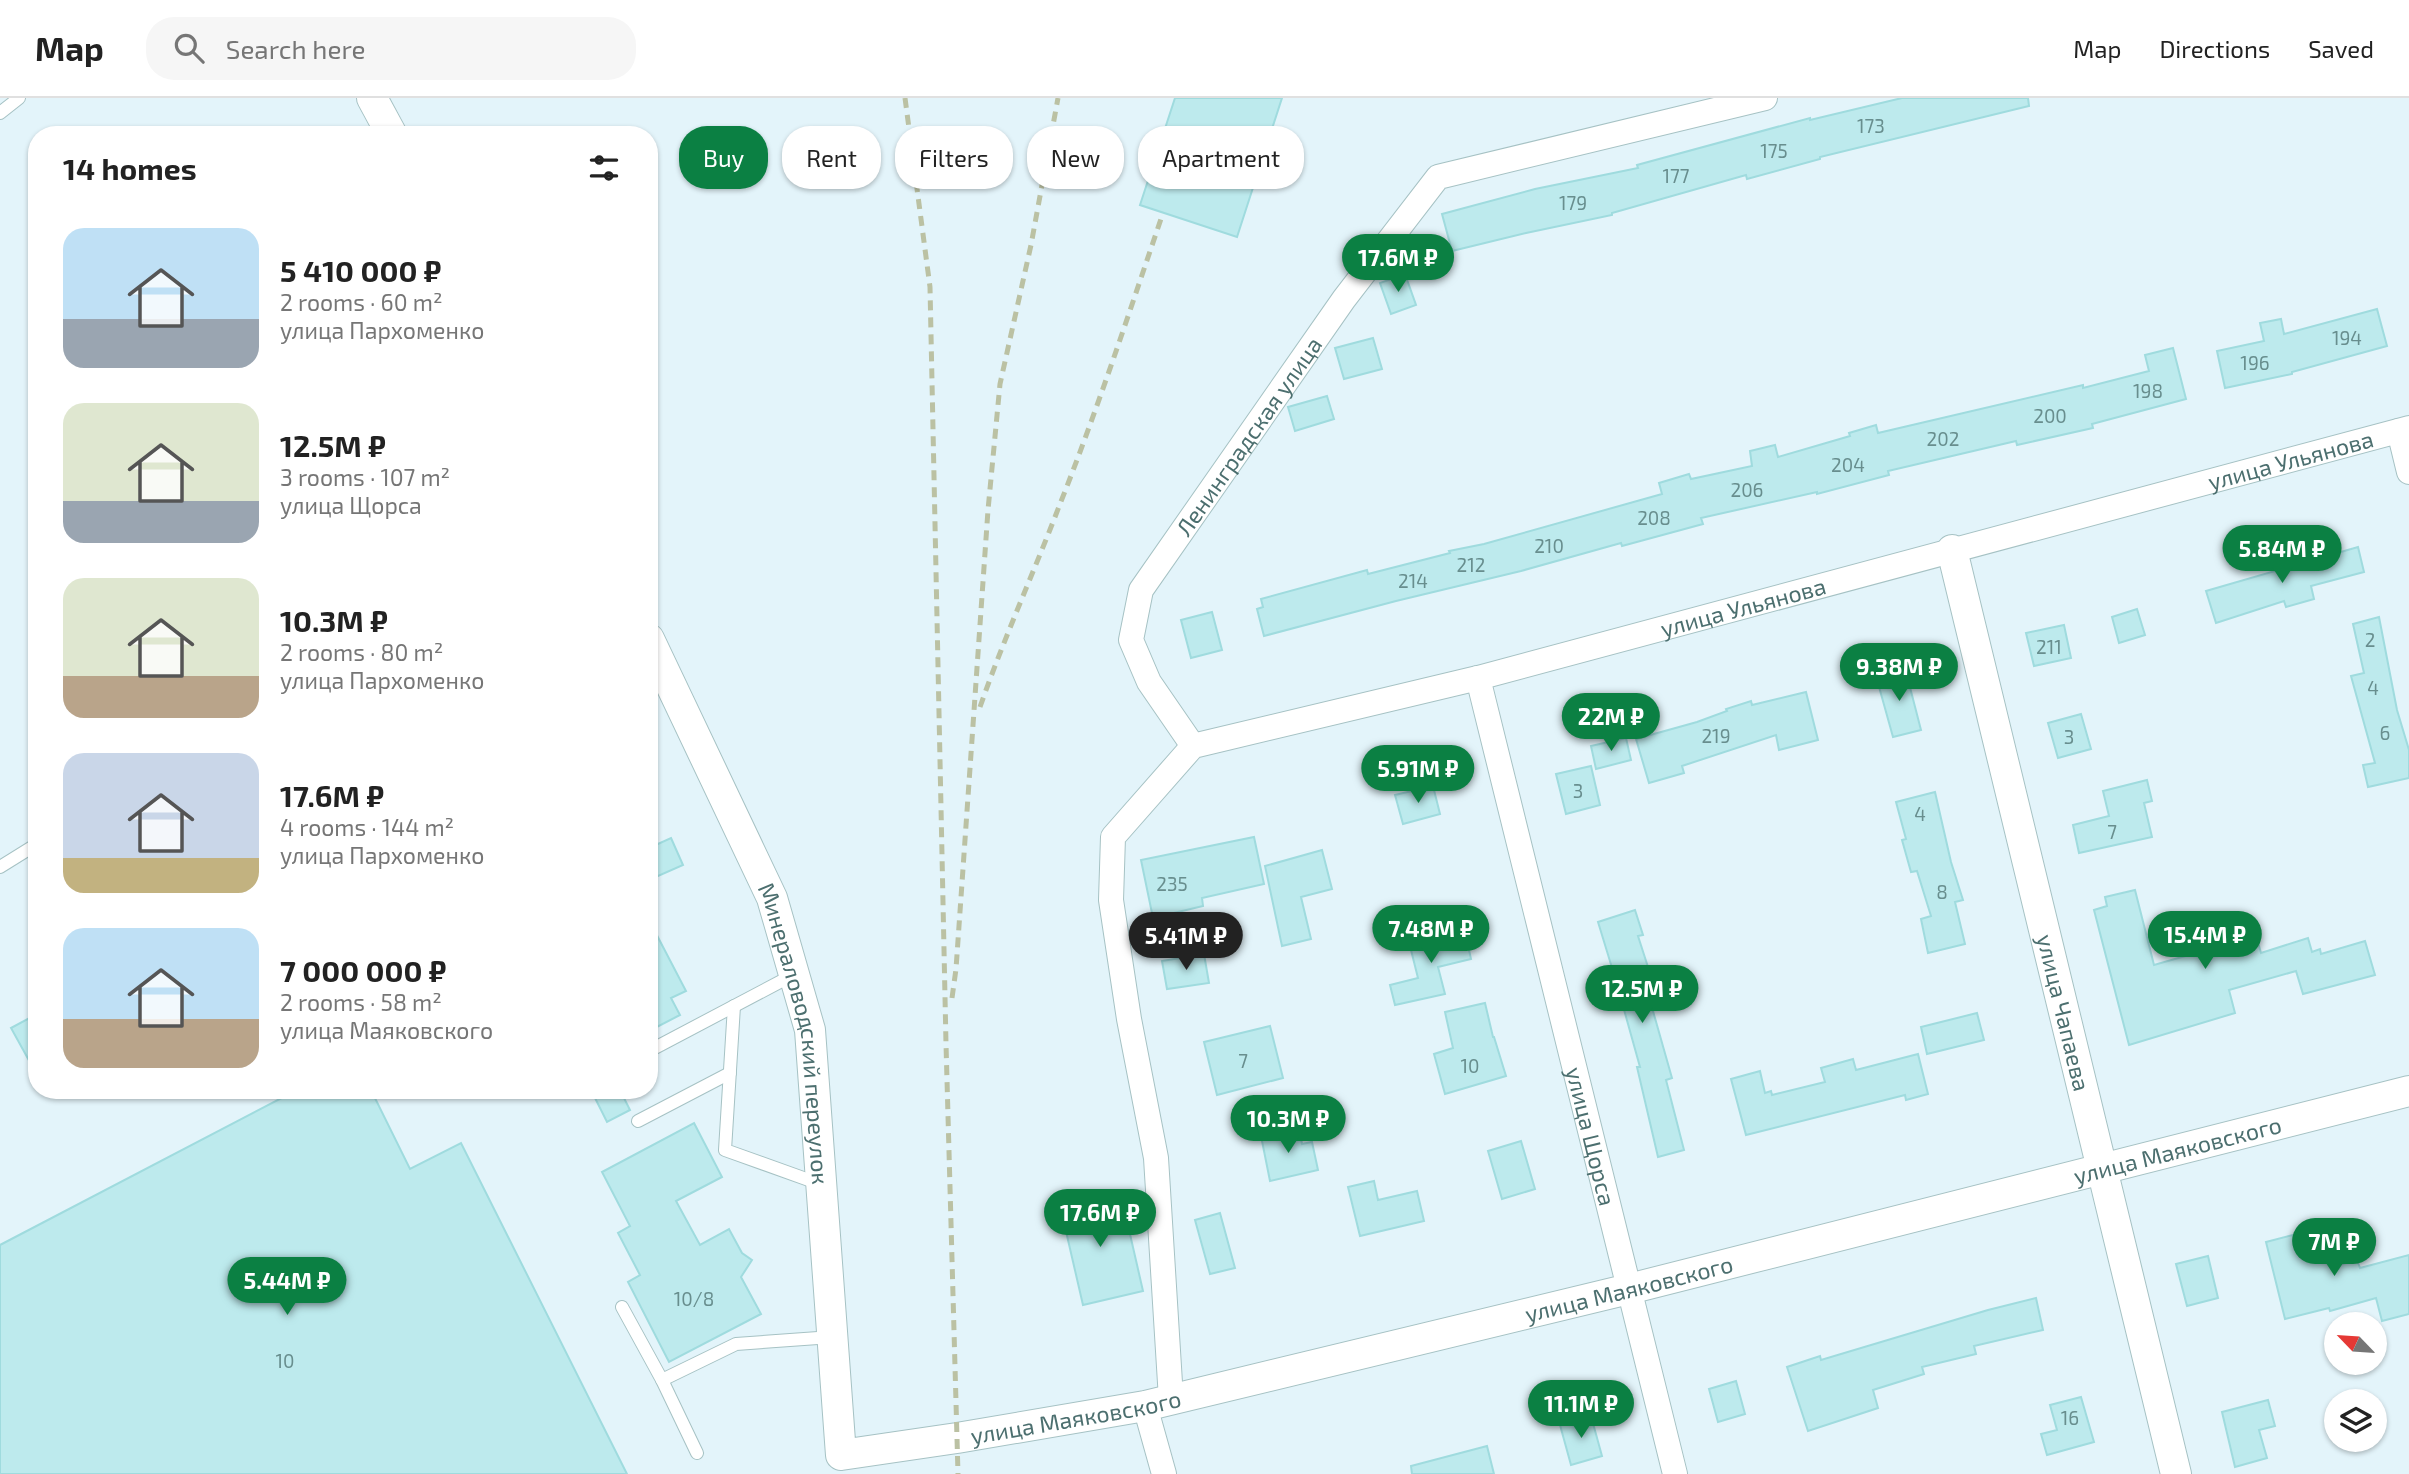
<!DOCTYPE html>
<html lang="en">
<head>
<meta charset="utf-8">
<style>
  :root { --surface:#fff; --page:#f6f6f6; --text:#222; --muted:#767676; --line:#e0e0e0; --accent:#0b8043 }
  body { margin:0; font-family:"Exo 2",sans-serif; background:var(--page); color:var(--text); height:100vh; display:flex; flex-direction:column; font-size:26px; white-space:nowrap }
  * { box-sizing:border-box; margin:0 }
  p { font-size:23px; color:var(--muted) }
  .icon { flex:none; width:38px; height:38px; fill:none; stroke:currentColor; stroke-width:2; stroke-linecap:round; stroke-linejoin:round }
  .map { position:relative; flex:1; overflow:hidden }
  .drawer { position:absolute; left:28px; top:28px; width:630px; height:973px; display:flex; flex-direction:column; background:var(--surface); border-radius:28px; box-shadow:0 2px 5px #0004 }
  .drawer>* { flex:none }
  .hud { position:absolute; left:679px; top:28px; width:665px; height:63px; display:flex; gap:14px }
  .needle { width:46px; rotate:295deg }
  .controls { position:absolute; left:2324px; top:1214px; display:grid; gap:14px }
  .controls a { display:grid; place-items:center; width:63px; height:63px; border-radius:50%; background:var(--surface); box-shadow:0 2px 5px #0004; font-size:35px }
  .price { position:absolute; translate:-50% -60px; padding:0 16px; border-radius:24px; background:var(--accent); color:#fff; font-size:23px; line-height:46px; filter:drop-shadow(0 2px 4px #0008) }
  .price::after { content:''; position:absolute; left:50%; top:42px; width:21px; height:16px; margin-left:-10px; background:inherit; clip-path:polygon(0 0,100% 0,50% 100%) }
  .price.active { background:#222; color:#fff }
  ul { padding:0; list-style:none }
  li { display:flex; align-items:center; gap:21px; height:175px; padding:0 35px }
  li span { display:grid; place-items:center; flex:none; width:196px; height:140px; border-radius:21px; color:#555 }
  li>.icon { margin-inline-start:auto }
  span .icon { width:84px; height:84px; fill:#fffc; stroke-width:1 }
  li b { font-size:30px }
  h2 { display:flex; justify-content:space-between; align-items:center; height:84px; padding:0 35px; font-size:30px }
  .pill { padding:0 24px; border-radius:28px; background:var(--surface); box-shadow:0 2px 5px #0004; font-size:24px; line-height:63px }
  .pill.active { background:var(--accent); color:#fff }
  header { display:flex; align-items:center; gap:42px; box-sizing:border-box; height:98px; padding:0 35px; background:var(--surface); border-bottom:2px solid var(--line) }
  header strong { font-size:33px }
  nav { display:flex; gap:38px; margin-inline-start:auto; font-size:24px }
  .search { width:490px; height:63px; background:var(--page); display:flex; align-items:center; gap:18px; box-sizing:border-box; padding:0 24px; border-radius:28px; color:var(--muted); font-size:26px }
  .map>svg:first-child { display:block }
  .building { fill:#bdeaed; stroke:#9fdbde; stroke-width:2 }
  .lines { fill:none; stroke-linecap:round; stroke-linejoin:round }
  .service-casing { stroke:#a6c2c4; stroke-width:14 }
  .minor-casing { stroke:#a6c2c4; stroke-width:26 }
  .tertiary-casing { stroke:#a6c2c4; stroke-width:32 }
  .service { stroke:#fff; stroke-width:12 }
  .minor { stroke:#fff; stroke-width:24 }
  .tertiary { stroke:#fff; stroke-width:30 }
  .rail { stroke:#bbc1a3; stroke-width:5; stroke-dasharray:10 7; stroke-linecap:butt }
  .labels { text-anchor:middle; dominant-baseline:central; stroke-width:6; stroke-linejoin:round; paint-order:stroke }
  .number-label { font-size:19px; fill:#688e8e }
  .street-label { font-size:23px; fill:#4c6f6f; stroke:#e9f8fd }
</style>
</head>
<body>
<header>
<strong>Map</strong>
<div class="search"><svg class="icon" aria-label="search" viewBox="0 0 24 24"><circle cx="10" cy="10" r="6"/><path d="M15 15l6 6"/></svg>Search here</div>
<nav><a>Map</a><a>Directions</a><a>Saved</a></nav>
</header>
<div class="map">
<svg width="2409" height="1376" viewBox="0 0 2409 1376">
  <rect width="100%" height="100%" fill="#e3f4fa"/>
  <!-- building -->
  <g class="building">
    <path d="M1175 0H1282L1237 139 1140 107Z"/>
    <path d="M1902 0H2028L2029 8 1820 59V61L1747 81 1746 77 1612 115V117L1526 135 1452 153 1442 116 1535 91 1638 70 1637 67 1810 20V22Z"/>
    <path d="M1405 176 1416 207 1391 216 1380 185Z"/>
    <path d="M2377 211 2387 248 2292 274V276L2225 290 2217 253 2264 243 2260 225 2281 221 2284 236Z"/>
    <path d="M1373 240 1382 271 1344 281 1335 250Z"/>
    <path d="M2173 250 2186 301 2092 326 2093 330 2017 347 2016 343 1888 373 1889 377 1817 396V394L1701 420 1703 426 1622 448 1621 445 1521 473 1396 503 1264 538 1257 511 1263 509 1261 501 1367 472 1368 476 1450 455 1449 453 1484 446 1662 396 1659 385 1689 376 1691 381 1752 368 1750 353 1775 347 1778 359 1850 338 1849 335 1876 327 1878 335 2083 287V290L2149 273 2145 257Z"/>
    <path d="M1327 298 1334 321 1295 333 1288 309Z"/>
    <path d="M2358 449 2364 474 2311 488 2314 501 2286 509 2284 503 2216 525 2206 493Z"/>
    <path d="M2137 511 2145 537 2119 545 2112 519Z"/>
    <path d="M1212 514 1222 552 1191 560 1181 522Z"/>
    <path d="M2379 519 2397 612 2409 652V680L2368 689 2363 667 2375 665 2351 578 2364 575 2353 526Z"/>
    <path d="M2064 527 2071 560 2034 568 2026 535Z"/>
    <path d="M1905 570 1921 632 1893 639 1876 578Z"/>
    <path d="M1806 594 1818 642 1779 652 1776 637 1682 668 1684 675 1649 685 1636 641 1697 624 1727 613 1726 611 1751 603 1752 607Z"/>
    <path d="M2081 616 2091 651 2058 660 2048 625Z"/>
    <path d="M1626 640 1631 662 1596 671 1591 648Z"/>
    <path d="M1591 668 1600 707 1566 716 1556 676Z"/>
    <path d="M2147 682 2152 703 2144 705 2152 739 2079 755 2073 727 2109 718 2103 693Z"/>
    <path d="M1433 688 1440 716 1403 726 1395 697Z"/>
    <path d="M1935 694 1951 764 1963 802 1955 804 1965 846 1928 855 1921 821 1931 818 1917 773 1911 774 1902 742 1906 741 1896 704Z"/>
    <path d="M1254 739 1264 786 1202 800 1203 808 1153 820 1141 762Z"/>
    <path d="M671 740 683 767 649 782V750Z"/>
    <path d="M1322 752 1332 791 1301 799 1311 841 1282 848 1265 768Z"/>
    <path d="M2135 792 2154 867 2231 845 2226 826 2251 819 2261 855 2308 840 2312 854 2320 851 2321 856 2365 843 2375 877 2303 896 2296 873 2229 892 2235 915 2129 947 2094 812 2107 808 2105 799Z"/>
    <path d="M1635 812 1643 837 1638 838 1657 897 1649 899 1672 980 1666 982 1684 1052 1658 1059 1637 969H1640L1623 908H1620L1610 874 1613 873 1598 824Z"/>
    <path d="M649 822 686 893 671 900 680 917 649 933Z"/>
    <path d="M1464 830 1471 861 1438 869 1445 896 1395 907 1390 887 1418 880 1409 844Z"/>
    <path d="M1204 856 1209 885 1167 891 1162 863Z"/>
    <path d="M1485 905 1493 939H1494L1506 978 1445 996 1434 956 1453 950 1445 914Z"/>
    <path d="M1977 915 1984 942 1927 956 1921 929Z"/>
    <path d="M37 916V977L11 930Z"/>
    <path d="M1270 928 1283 980 1217 997 1204 944Z"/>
    <path d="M1918 956 1928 996 1906 1002 1905 997 1746 1037 1731 981 1760 973 1765 995 1771 993 1772 997 1825 984 1821 970 1853 961 1856 972Z"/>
    <path d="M297 992H371L410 1071 461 1045 627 1376H0V1147Z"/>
    <path d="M591 992H620L630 1012 607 1024Z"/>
    <path d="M694 1025 722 1079 676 1103 700 1147 729 1131 742 1155 752 1162 741 1179 761 1216 669 1264 628 1184 640 1177 618 1135 630 1128 602 1074Z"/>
    <path d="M1299 1030 1302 1046 1312 1044 1318 1072 1270 1083 1261 1038Z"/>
    <path d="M1521 1043 1535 1091 1502 1101 1488 1053Z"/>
    <path d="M1374 1083 1378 1102 1417 1093 1424 1123 1360 1138 1348 1089Z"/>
    <path d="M1102 1093 1107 1114 1124 1110 1143 1193 1083 1207 1059 1103Z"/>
    <path d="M1220 1115 1235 1170 1210 1176 1195 1122Z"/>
    <path d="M2324 1129 2335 1168 2357 1162 2360 1170 2409 1157V1216L2382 1223 2376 1200 2330 1213 2329 1210 2285 1221 2266 1144Z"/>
    <path d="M2208 1158 2218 1200 2187 1208 2176 1166Z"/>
    <path d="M2036 1200 2043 1232 1974 1248 1976 1256 1922 1269 1924 1276 1873 1292 1878 1310 1808 1333 1787 1269 1820 1258 1821 1262 1988 1212Z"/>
    <path d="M1736 1283 1745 1316 1718 1324 1709 1291Z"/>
    <path d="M2081 1299 2094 1344 2047 1357 2041 1336 2057 1332 2050 1307Z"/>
    <path d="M2268 1302 2275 1328 2259 1332 2267 1360 2235 1369 2222 1314Z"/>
    <path d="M1591 1318 1602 1358 1571 1367 1560 1327Z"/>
    <path d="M1487 1348 1494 1376H1412L1411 1368Z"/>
  </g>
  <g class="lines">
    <defs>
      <g id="service">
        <path d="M0 15 19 0"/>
        <path d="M0 769 37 746"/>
        <path d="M734 908 725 1052 820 1086"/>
        <path d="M649 953 793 877"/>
        <path d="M638 1023 730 975"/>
        <path d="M622 1209 662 1282 736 1246 832 1239"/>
        <path d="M662 1282 697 1355"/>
      </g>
      <g id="minor">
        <path d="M2399 333 2409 374"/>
        <path id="s1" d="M1478 580 1675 1376"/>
        <path id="s2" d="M1193 648 1149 584 1131 542 1141 492 1344 201 1438 79 1765 0"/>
        <path id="s3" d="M1171 1301 1156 1060 1129 921 1111 802 1113 739 1193 648 1478 580 2409 330"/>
        <path d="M1145 1308 1164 1376"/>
      </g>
      <g id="tertiary">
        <path d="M372 0 392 37"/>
        <path id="s4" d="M1952 452 2176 1376"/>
        <path id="s5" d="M649 541 772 800 810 932 841 1357 957 1340 1145 1308 1629 1191 2409 993"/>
      </g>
    </defs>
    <!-- service casing -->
    <use href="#service" class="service-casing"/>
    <!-- minor casing -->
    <use href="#minor" class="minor-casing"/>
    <!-- tertiary casing -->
    <use href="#tertiary" class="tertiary-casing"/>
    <!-- service -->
    <use href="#service" class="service"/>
    <!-- minor -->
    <use href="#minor" class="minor"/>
    <!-- tertiary -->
    <use href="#tertiary" class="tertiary"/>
    <!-- rail -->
    <g class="rail">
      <path d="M905 0 930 189 946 946 958 1376"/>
      <path d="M980 609C1004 540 1034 474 1060 406 1098 310 1130 212 1163 115"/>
      <path d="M952 900 956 871 988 412 1000 286 1031 147 1058 0"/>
    </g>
  </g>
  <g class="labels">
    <!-- number labels -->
    <g class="number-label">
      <text x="1871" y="27">173</text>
      <text x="1774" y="52">175</text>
      <text x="1676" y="77">177</text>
      <text x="1573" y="104">179</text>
      <text x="2347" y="239">194</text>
      <text x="2255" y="264">196</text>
      <text x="2148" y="292">198</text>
      <text x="2050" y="317">200</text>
      <text x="1943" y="340">202</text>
      <text x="1848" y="366">204</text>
      <text x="1747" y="391">206</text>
      <text x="1654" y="419">208</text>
      <text x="1549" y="447">210</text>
      <text x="1471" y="466">212</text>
      <text x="1413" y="482">214</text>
      <text x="2370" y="541">2</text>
      <text x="2049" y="548">211</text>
      <text x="2373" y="589">4</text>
      <text x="2385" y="634">6</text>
      <text x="1716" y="637">219</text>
      <text x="2069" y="638">3</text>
      <text x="1578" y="692">3</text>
      <text x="1920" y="715">4</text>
      <text x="2112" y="733">7</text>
      <text x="1172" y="785">235</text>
      <text x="1942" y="793">8</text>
      <text x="1243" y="962">7</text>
      <text x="1470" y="967">10</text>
      <text x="694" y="1200">10/8</text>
      <text x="285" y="1262">10</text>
      <text x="2070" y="1319">16</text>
    </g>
    <!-- street labels -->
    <g class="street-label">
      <text stroke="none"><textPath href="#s2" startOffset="362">Ленинградская улица</textPath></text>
      <text stroke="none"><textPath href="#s3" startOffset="1822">улица Ульянова</textPath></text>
      <text stroke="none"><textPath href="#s3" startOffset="1255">улица Ульянова</textPath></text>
      <text stroke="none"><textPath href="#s4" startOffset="476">улица Чапаева</textPath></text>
      <text stroke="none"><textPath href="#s5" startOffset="425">Минераловодский переулок</textPath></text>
      <text stroke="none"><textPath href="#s1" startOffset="472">улица Щорса</textPath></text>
      <text stroke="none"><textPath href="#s5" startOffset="2222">улица Маяковского</textPath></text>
      <text stroke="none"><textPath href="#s5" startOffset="1656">улица Маяковского</textPath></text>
      <text stroke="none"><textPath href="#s5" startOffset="1088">улица Маяковского</textPath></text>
    </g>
  </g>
</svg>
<div class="controls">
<a><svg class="needle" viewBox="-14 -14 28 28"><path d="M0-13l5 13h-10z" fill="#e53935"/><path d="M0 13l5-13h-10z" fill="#767676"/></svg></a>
<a><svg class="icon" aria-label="layers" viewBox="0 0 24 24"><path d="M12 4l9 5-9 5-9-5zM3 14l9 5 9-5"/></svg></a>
</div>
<b class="price" style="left:1398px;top:196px">17.6M ₽</b>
<b class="price" style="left:2282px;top:487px">5.84M ₽</b>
<b class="price" style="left:1899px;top:605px">9.38M ₽</b>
<b class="price" style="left:1611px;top:655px">22M ₽</b>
<b class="price" style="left:1418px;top:707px">5.91M ₽</b>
<b class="price" style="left:1431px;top:867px">7.48M ₽</b>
<b class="price" style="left:2205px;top:873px">15.4M ₽</b>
<b class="price active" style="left:1186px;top:874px">5.41M ₽</b>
<b class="price" style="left:1642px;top:927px">12.5M ₽</b>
<b class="price" style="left:1288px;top:1057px">10.3M ₽</b>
<b class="price" style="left:1100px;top:1151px">17.6M ₽</b>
<b class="price" style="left:2334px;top:1180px">7M ₽</b>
<b class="price" style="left:287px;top:1219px">5.44M ₽</b>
<b class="price" style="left:1581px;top:1342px">11.1M ₽</b>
<div class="hud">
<a class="pill active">Buy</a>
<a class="pill">Rent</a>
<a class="pill">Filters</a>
<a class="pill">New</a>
<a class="pill">Apartment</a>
</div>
<section class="drawer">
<h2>14 homes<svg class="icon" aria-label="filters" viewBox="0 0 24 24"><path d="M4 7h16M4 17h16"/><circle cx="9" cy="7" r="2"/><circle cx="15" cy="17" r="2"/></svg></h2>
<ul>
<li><span style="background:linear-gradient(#bfe0f5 65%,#9aa5b1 0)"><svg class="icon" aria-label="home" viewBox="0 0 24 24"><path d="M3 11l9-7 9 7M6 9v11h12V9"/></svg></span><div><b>5 410 000 ₽</b><p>2 rooms · 60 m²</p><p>улица Пархоменко</p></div></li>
<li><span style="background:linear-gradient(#dfe7d0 70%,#9aa5b1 0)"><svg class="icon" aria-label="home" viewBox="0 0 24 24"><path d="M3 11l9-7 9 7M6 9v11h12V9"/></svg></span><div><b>12.5M ₽</b><p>3 rooms · 107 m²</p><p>улица Щорса</p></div></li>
<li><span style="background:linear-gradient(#dfe7d0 70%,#b9a48a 0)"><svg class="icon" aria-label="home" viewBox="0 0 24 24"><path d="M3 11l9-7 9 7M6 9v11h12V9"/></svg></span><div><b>10.3M ₽</b><p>2 rooms · 80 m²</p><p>улица Пархоменко</p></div></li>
<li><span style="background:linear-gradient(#c9d6e8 75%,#c2b280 0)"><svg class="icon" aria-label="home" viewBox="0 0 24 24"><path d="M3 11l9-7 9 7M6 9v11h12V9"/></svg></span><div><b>17.6M ₽</b><p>4 rooms · 144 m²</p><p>улица Пархоменко</p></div></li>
<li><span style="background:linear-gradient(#bfe0f5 65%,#b9a48a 0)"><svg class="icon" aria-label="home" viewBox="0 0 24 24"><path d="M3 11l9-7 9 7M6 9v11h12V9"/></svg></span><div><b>7 000 000 ₽</b><p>2 rooms · 58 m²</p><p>улица Маяковского</p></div></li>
</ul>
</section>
</div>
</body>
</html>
